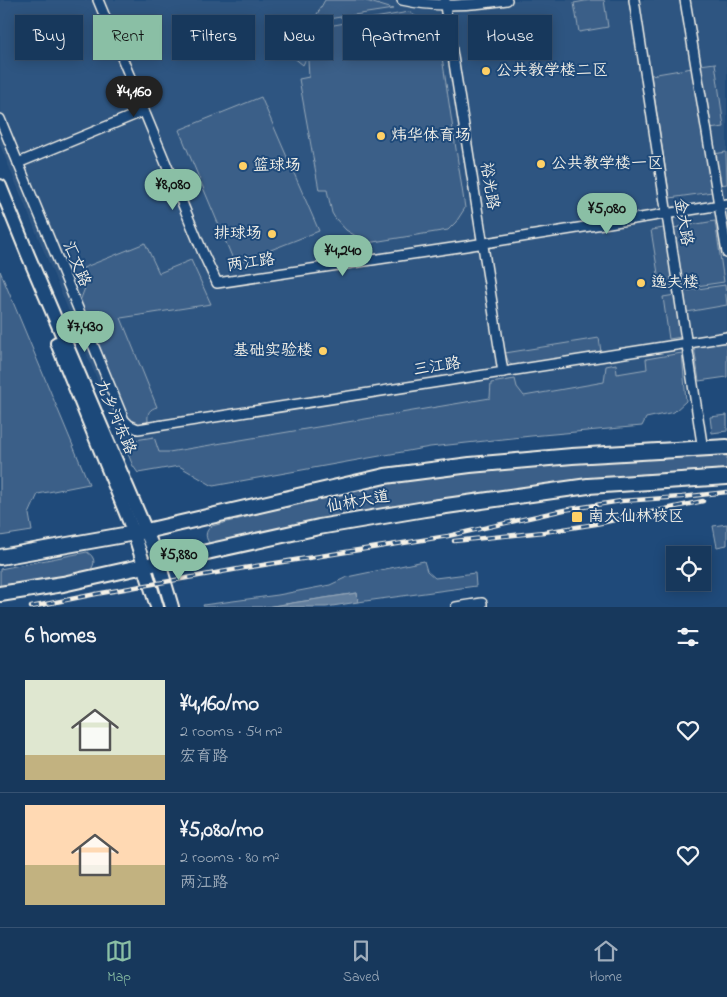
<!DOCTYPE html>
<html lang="en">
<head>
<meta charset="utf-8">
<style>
  :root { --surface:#17385c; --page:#244365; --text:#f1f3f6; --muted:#9eacbb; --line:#365272; --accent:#8abfa5 }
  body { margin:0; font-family:"Indie Flower","LXGW WenKai TC",sans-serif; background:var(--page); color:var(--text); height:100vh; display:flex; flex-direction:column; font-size:19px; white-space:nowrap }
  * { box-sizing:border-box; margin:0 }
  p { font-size:16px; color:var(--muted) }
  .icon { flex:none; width:28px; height:28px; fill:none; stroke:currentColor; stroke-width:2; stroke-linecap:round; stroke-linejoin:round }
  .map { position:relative; height:607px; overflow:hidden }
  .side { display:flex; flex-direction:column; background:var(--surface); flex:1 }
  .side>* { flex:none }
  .banner { position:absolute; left:15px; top:15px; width:698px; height:45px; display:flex; gap:10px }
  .tools { position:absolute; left:666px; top:546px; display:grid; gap:10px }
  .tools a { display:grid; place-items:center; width:45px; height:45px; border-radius:0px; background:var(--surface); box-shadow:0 2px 12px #0003,0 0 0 1px var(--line); font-size:25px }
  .price { position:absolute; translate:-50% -42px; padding:0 11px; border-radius:18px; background:var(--accent); color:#111; font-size:16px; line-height:32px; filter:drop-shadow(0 1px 2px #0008) }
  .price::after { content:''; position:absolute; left:50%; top:30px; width:15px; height:11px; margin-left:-8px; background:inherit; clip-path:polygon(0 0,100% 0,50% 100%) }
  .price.selected { background:#222; color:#fff }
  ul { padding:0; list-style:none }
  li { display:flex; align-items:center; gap:15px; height:125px; padding:0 25px }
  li+li { border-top:1px solid var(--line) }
  li span { display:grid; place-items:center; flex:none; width:140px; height:100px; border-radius:0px; color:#555 }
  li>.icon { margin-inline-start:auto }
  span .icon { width:60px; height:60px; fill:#fffc; stroke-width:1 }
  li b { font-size:21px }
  h2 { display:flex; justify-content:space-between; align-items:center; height:60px; padding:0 25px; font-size:21px }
  .chip { padding:0 18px; border-radius:0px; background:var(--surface); box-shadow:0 2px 12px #0003,0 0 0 1px var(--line); font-size:18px; line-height:45px }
  .chip.selected { background:var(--accent); color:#111 }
  .dock { display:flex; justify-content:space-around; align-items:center; height:70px; border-top:1px solid var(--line); background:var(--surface); font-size:14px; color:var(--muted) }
  .dock a { display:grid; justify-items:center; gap:2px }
  .dock .selected { color:var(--accent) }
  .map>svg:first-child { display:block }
  .built { fill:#2d5581 }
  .green { fill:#3a5f88; stroke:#97a8b8 }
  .water { fill:#627e9d; stroke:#9cacbb }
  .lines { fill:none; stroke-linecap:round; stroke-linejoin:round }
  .minor-casing { stroke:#f4f1e8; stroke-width:12 }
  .secondary-casing { stroke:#f4f1e8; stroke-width:16 }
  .primary-casing { stroke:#f4f1e8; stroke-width:18 }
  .minor { stroke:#1f4a7a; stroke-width:9 }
  .secondary { stroke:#1f4a7a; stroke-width:12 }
  .primary { stroke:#1f4a7a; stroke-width:14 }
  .rail-casing { stroke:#f4f1e8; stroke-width:4.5 }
  .rail { stroke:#1f4a7a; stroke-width:2.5; stroke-dasharray:8; stroke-linecap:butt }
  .poi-dot { fill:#ffd166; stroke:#1f4a7a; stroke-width:2 }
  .labels { text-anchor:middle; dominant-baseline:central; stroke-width:4; stroke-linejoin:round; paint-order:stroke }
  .poi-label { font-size:16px; fill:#f4f1e8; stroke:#1f4a7a; text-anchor:start }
  .street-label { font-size:16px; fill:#f4f1e8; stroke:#1f4a7a }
</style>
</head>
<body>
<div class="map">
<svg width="727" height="607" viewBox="0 0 727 607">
  <rect width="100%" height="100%" fill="#1f4a7a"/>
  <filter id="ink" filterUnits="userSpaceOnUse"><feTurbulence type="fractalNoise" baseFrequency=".02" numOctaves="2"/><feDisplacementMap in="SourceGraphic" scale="10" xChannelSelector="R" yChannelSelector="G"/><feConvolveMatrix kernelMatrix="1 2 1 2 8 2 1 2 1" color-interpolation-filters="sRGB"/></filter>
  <g filter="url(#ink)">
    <!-- built -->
    <path class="built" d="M0 0H727V366L697 371 684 377 133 466 0 145Z"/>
    <!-- green -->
    <g class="green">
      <path d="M325 0H363L393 9 328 19 321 28 303 65 293 57Z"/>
      <path d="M590 0H604L608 27 579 32 574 3Z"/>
      <path d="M409 12 438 31 465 208 456 222 448 230 367 243 346 230 335 218 332 213 327 190H319L299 79 309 77 308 61 322 31 328 26Z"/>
      <path d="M715 63 724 127 710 129 700 65Z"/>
      <path d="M692 68 712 192 670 198 651 75Z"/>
      <path d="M261 97 319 231 235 264 179 130Z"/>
      <path d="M726 152 727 184 719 185 714 154Z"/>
      <path d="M715 221 724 282 683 288 673 228Z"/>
      <path d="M664 228 673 284 660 286 651 230Z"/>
      <path d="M145 243 159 273 191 260 211 304 121 318 157 407C150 409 147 412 148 421L144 425 130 421 126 414 80 301 88 280 83 268Z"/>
      <path d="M0 271 89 484 38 494 29 514 32 531 0 536Z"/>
      <path d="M725 285 727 305 687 312 684 291Z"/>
      <path d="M675 295 681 337 669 339 663 297Z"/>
      <path d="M599 338 601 352 513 366 509 363 505 353Z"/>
      <path d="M727 341V377L699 381 694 346Z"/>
      <path d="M682 353 686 401 674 412 646 418 642 426 531 436 430 447 213 486 179 466 138 473 133 466 123 442 154 437 159 452H169L490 398 491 383 515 379 517 387 524 396 604 382 606 366 616 364 617 374 647 369 646 359Z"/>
      <path d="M727 415V431L712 433 710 417Z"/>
      <path d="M727 455V471L585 481 431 500 319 521 211 545C205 539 204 531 212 526L258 514 287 503 363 487 428 476 470 471 599 460Z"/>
      <path d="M727 524V545L717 547 713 526Z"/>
      <path d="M87 552C95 557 96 563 90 571L0 588V569Z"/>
      <path d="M424 561 427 571 435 578 475 573 476 586 358 602 357 593 266 607H204L203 605 278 595 330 585 347 577Z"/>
    </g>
    <!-- water -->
    <path class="water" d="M357 593 358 602 326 607H266Z"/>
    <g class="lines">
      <defs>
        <g id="minor">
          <path d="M98 0 203 253 217 283 466 246 727 204"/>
          <path d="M402 0C437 8 472 5 507 0"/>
          <path d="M445 0V6L503 372"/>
          <path d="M634 0 703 450"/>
          <path d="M685 0 727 253"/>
          <path d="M0 119 124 420 129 425 138 429 727 337"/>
          <path d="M18 163 144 111"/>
          <path d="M456 607 482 603V607"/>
        </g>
        <g id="secondary">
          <path d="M0 186 28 255 146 531 159 563 172 607"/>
          <path d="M57 343 134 533 157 607"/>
        </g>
        <g id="primary">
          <path d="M0 557 146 531 385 476 470 465 572 456 727 447"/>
          <path d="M0 594 63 584 319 527 425 509 588 486 727 477"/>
        </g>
      </defs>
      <!-- minor casing -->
      <use href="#minor" class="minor-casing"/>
      <!-- secondary casing -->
      <use href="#secondary" class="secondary-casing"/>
      <!-- primary casing -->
      <use href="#primary" class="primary-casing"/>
      <!-- minor -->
      <use href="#minor" class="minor"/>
      <!-- secondary -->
      <use href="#secondary" class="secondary"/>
      <!-- primary -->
      <use href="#primary" class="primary"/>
      <defs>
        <g id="rail">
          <path d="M454 541 544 532 596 524 703 501"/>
          <path d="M31 607 96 594 244 568 448 536 564 510 621 501 682 497 727 492"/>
        </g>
      </defs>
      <!-- rail casing -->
      <use href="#rail" class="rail-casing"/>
      <!-- rail -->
      <use href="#rail" class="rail"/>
    </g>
  </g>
  <!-- markers -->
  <g class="poi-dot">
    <circle cx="486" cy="71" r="5"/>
    <circle cx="381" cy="136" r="5"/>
    <circle cx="541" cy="164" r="5"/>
    <circle cx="243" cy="166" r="5"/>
    <circle cx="272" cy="234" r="5"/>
    <circle cx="641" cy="283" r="5"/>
    <circle cx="323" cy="351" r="5"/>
    <rect x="571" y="511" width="12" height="12" rx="2.5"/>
  </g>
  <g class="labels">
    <!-- poi labels -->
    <g class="poi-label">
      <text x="496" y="71">公共教学楼二区</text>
      <text x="391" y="136">炜华体育场</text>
      <text x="551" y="164">公共教学楼一区</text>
      <text x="253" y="166">篮球场</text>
      <text x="262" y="234" text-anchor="end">排球场</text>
      <text x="651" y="283">逸夫楼</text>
      <text x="313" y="351" text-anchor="end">基础实验楼</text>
      <text x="588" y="517">南大仙林校区</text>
    </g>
    <!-- street labels -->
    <g class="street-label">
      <text transform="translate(489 186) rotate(81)">裕光路</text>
      <text transform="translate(683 222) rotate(81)">金大路</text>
      <text transform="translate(251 263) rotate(-8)">两江路</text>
      <text transform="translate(76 264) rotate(67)">汇文路</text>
      <text transform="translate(437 367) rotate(-9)">三江路</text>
      <text transform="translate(115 417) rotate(67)">九乡河东路</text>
      <text transform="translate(358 502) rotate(-10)">仙林大道</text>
    </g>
  </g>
</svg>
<div class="tools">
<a><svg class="icon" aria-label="locate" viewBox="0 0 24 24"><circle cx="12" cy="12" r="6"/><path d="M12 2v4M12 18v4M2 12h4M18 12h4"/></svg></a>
</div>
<b class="price selected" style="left:134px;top:118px">¥4,160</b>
<b class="price" style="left:173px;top:211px">¥8,080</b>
<b class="price" style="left:607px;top:235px">¥5,080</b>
<b class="price" style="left:343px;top:277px">¥4,240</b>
<b class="price" style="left:85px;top:353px">¥7,430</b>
<b class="price" style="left:179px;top:581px">¥5,880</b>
<div class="banner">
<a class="chip">Buy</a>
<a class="chip selected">Rent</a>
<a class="chip">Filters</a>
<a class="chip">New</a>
<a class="chip">Apartment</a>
<a class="chip">House</a>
</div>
</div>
<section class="side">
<h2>6 homes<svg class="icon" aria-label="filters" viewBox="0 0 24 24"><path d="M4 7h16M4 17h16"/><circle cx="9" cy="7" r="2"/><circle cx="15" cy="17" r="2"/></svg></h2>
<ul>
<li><span style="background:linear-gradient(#dfe7d0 75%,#c2b280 0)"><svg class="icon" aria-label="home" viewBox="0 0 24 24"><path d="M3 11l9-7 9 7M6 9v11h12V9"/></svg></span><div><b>¥4,160/mo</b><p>2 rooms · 54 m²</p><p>宏育路</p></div><svg class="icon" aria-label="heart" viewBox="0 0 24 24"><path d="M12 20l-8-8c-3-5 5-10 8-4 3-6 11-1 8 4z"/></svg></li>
<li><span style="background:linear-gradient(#ffd9b3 60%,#c2b280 0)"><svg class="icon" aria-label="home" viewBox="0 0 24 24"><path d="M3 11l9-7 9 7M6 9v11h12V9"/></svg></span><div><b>¥5,080/mo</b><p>2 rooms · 80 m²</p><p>两江路</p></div><svg class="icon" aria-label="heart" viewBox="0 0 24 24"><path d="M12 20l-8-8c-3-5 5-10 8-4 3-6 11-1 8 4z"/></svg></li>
</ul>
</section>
<nav class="dock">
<a class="selected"><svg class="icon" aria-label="map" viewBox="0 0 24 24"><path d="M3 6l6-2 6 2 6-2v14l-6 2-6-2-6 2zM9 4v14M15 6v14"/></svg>Map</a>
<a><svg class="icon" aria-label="saved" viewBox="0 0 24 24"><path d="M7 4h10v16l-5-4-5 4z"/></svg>Saved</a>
<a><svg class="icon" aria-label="home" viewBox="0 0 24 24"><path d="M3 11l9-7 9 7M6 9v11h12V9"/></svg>Home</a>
</nav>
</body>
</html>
